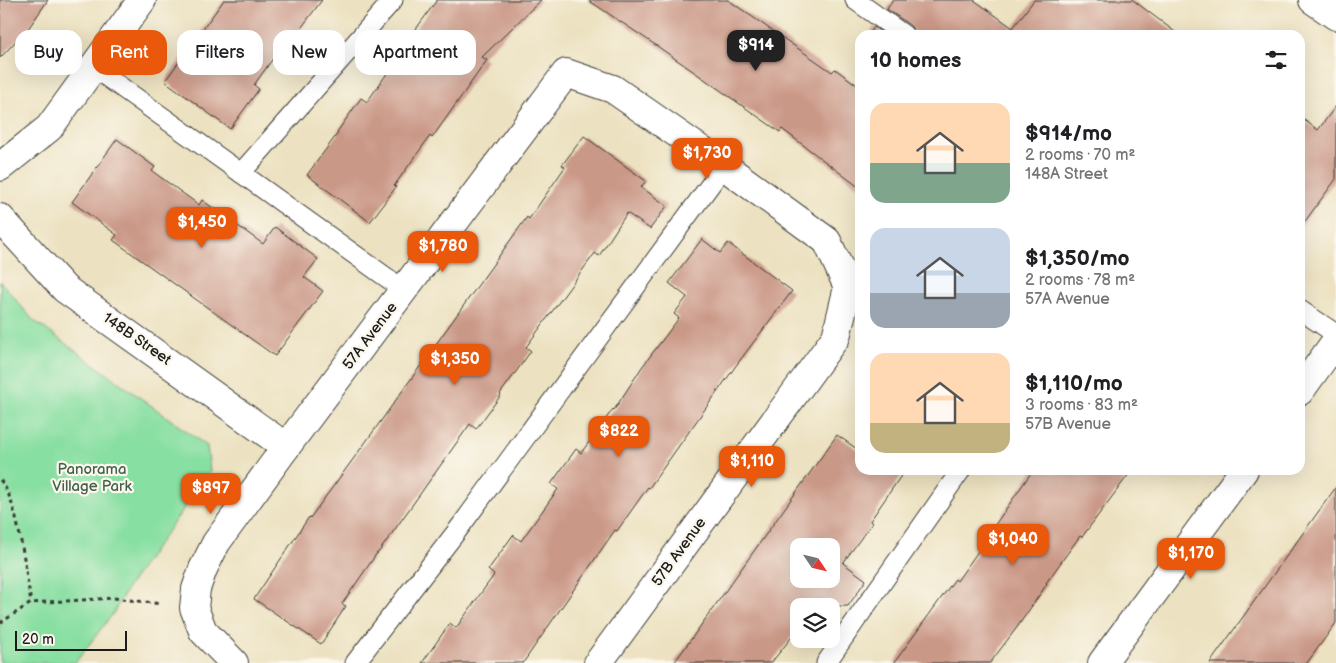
<!DOCTYPE html>
<html lang="en">
<head>
<meta charset="utf-8">
<style>
  :root { --surface:#fff; --page:#f2f2f2; --text:#202124; --muted:#757577; --accent:#ea580c }
  body { margin:0; font-family:"Balsamiq Sans",sans-serif; background:var(--page); color:var(--text); height:100vh; display:flex; flex-direction:column; font-size:19px; white-space:nowrap }
  * { box-sizing:border-box; margin:0 }
  p { font-size:16px; color:var(--muted) }
  .icon { flex:none; width:28px; height:28px; fill:none; stroke:currentColor; stroke-width:2; stroke-linecap:round; stroke-linejoin:round }
  .map { position:relative; flex:1; overflow:hidden }
  .details { position:absolute; left:855px; top:30px; width:450px; height:445px; display:flex; flex-direction:column; background:var(--surface); border-radius:15px; box-shadow:0 5px 20px #0002 }
  .details>* { flex:none }
  .top-card { position:absolute; left:15px; top:30px; width:475px; height:45px; display:flex; gap:10px }
  .needle { width:32px; rotate:125deg }
  .fabs { position:absolute; left:790px; top:538px; display:grid; gap:10px }
  .fabs a { display:grid; place-items:center; width:50px; height:50px; border-radius:10px; background:var(--surface); box-shadow:0 5px 20px #0002; font-size:25px }
  .scale { position:absolute; left:15px; bottom:12px; width:112px; box-sizing:border-box; padding-left:5px; border:2px solid #1c1c1c; border-top:0; font-size:14px; line-height:18px; white-space:nowrap; color:#1c1c1c; -webkit-text-stroke:4px #fbf7ec; paint-order:stroke }
  .price { position:absolute; translate:-50% -42px; padding:0 11px; border-radius:10px; background:var(--accent); color:#fff; font-size:16px; line-height:32px; filter:drop-shadow(0 1px 2px #0008) }
  .price::after { content:''; position:absolute; left:50%; top:30px; width:15px; height:11px; margin-left:-8px; background:inherit; clip-path:polygon(0 0,100% 0,50% 100%) }
  .price.selected { background:#222; color:#fff }
  ul { padding:0; list-style:none }
  li { display:flex; align-items:center; gap:15px; height:125px; padding:0 15px }
  li span { display:grid; place-items:center; flex:none; width:140px; height:100px; border-radius:15px; color:#555 }
  li>.icon { margin-inline-start:auto }
  span .icon { width:60px; height:60px; fill:#fffc; stroke-width:1 }
  li b { font-size:21px }
  h2 { display:flex; justify-content:space-between; align-items:center; height:60px; padding:0 15px; font-size:21px }
  .tag { padding:0 18px; border-radius:15px; background:var(--surface); box-shadow:0 5px 20px #0002; font-size:18px; line-height:45px }
  .tag.selected { background:var(--accent); color:#fff }
  .map>svg:first-child { display:block }
  .green { fill:#88dfa2; stroke:#527e5f }
  .building { fill:#ca9887; fill-rule:evenodd }
  .lines { fill:none; stroke-linecap:round; stroke-linejoin:round }
  .lane-casing { stroke:#3b3a35; stroke-width:21 }
  .street-casing { stroke:#3b3a35; stroke-width:30 }
  .secondary-casing { stroke:#3b3a35; stroke-width:30 }
  .path { stroke:#3b3a35; stroke-width:3; stroke-dasharray:4 4; stroke-linecap:butt }
  .lane { stroke:#fff; stroke-width:19 }
  .street { stroke:#fff; stroke-width:28 }
  .secondary { stroke:#fff; stroke-width:28 }
  .labels { text-anchor:middle; dominant-baseline:central; stroke-width:4.5; stroke-linejoin:round; paint-order:stroke }
  .street-label { font-size:15px; fill:#1c1c1c; stroke:#fbf7ec }
  .park-label { font-size:15px; fill:#42604b; stroke:#fbf7ec }
</style>
</head>
<body>
<div class="map">
<svg width="1336" height="663" viewBox="0 0 1336 663">
  <rect width="100%" height="100%" fill="#fbf7ec"/>
  <filter id="ink" filterUnits="userSpaceOnUse"><feTurbulence type="fractalNoise" baseFrequency=".02" numOctaves="2"/><feDisplacementMap in="SourceGraphic" scale="10" xChannelSelector="R" yChannelSelector="G"/><feConvolveMatrix kernelMatrix="1 2 1 2 8 2 1 2 1" color-interpolation-filters="sRGB"/></filter>
  <filter id="wash" filterUnits="userSpaceOnUse"><feTurbulence type="fractalNoise" baseFrequency=".0096" numOctaves="4" result="noise"/><feDisplacementMap in="SourceGraphic" scale="20" xChannelSelector="R" yChannelSelector="G"/><feGaussianBlur stdDeviation="1.12" result="paint"/><feColorMatrix in="noise" values="0 0 0 0 0 0 0 0 0 0 0 0 0 0 0 0 0 1.4 0 .05"/><feComposite in="paint" operator="in"/></filter>
  <g filter="url(#wash)">
    <rect width="100%" height="100%" fill="#ece1c0"/>
    <!-- green -->
    <path class="green" d="M0 281 33 320 207 446 210 472 129 585 114 612 75 663H0Z"/>
    <g id="blocks">
      <!-- building -->
      <g class="building">
        <path d="M0 0H48L19 42 17 40 0 58Z"/>
        <path d="M224 0H322L293 39 289 36 254 85 259 89 230 129 165 81Z"/>
        <path d="M437 0H541L482 57 487 60 432 138 430 136 394 186 396 187 370 222 307 175 338 133 337 132 361 98 367 102 402 52 400 51Z"/>
        <path d="M588 0H728L832 72 835 69 860 87V188L782 129 780 132 657 46Z"/>
        <path d="M893 0H974L1013 28 1034 0H1133L1179 35H915L911 26 887 9Z"/>
        <path d="M874 27 885 35H869Z"/>
        <path d="M1336 106V179L1300 228V117L1318 130Z"/>
        <path d="M584 136 646 181 641 187 667 206 650 229 627 213 599 256 595 253 526 347 531 351 500 394 501 395 476 429 470 424 378 553H377L342 604 346 606 321 644 254 599 309 517 310 518 373 432 527 217 529 219 565 167 562 165Z"/>
        <path d="M117 139 155 167 152 171 199 205 202 200 263 244 275 227 318 259 304 277 323 291 275 356 113 240 117 235 72 202Z"/>
        <path d="M702 239 720 253 728 243 792 291 735 367 649 488 648 487 617 531 615 530 523 663H422L450 623 456 628 494 575 488 570 513 535 521 541 558 489 551 484 576 449 581 453 613 409 614 410 642 367 679 318 674 314 687 297 669 283Z"/>
        <path d="M837 435 860 451V470H905L870 521 872 523 843 563 866 580 848 606H799V628L771 663H674ZM799 546H831V579H799Z"/>
        <path d="M1033 470H1132L1082 537 1080 536 1046 583 1047 584 1018 626 990 663H894L955 579 957 581 991 533 990 532Z"/>
        <path d="M1336 487V623L1307 663H1210Z"/>
      </g>
    </g>
  </g>
  <g filter="url(#ink)">
    <use href="#blocks" fill-opacity="0" stroke="#3b3a35" stroke-width="1"/>
    <g class="lines">
      <defs>
        <g id="lane">
          <path d="M855 0 904 35"/>
          <path d="M93 67 404 290"/>
          <path d="M241 173 393 0"/>
          <path d="M1300 310 1336 334"/>
          <path d="M355 663 460 527 724 166"/>
          <path d="M826 663 961 470"/>
        </g>
        <g id="street">
          <path d="M0 167 49 128 142 0"/>
          <path d="M0 218 65 289 286 447"/>
          <path d="M234 663 203 631 194 608 196 589 203 569 216 543 286 447 566 73 613 89 724 166 827 241 848 287 836 337 598 663"/>
        </g>
        <g id="secondary">
          <path d="M1313 0 1336 16"/>
          <path d="M1300 391 1336 341"/>
          <path d="M1102 663 1244 470"/>
        </g>
      </defs>
      <!-- lane casing -->
      <use href="#lane" class="lane-casing"/>
      <!-- street casing -->
      <use href="#street" class="street-casing"/>
      <!-- secondary casing -->
      <use href="#secondary" class="secondary-casing"/>
      <!-- path -->
      <g class="path">
        <path d="M0 480C18 499 26 575 31 603"/>
        <path d="M0 623 31 603 114 598 161 604"/>
      </g>
      <!-- lane -->
      <use href="#lane" class="lane"/>
      <!-- street -->
      <use href="#street" class="street"/>
      <!-- secondary -->
      <use href="#secondary" class="secondary"/>
    </g>
  </g>
  <g class="labels">
    <!-- street labels -->
    <g class="street-label">
      <text transform="translate(370 336) rotate(-53)">57A Avenue</text>
      <text transform="translate(137 339) rotate(35)">148B Street</text>
      <text transform="translate(679 552) rotate(-54)">57B Avenue</text>
    </g>
    <!-- park labels -->
    <g class="park-label">
      <text x="92" y="469">Panorama<tspan x="92" dy="17">Village Park</tspan></text>
    </g>
  </g>
</svg>
<div class="fabs">
<a><svg class="needle" viewBox="-14 -14 28 28"><path d="M0-13l5 13h-10z" fill="#e53935"/><path d="M0 13l5-13h-10z" fill="#757577"/></svg></a>
<a><svg class="icon" aria-label="layers" viewBox="0 0 24 24"><path d="M12 4l9 5-9 5-9-5zM3 14l9 5 9-5"/></svg></a>
</div>
<div class="scale">20 m</div>
<b class="price selected" style="left:756px;top:72px">$914</b>
<b class="price" style="left:707px;top:180px">$1,730</b>
<b class="price" style="left:202px;top:249px">$1,450</b>
<b class="price" style="left:443px;top:273px">$1,780</b>
<b class="price" style="left:455px;top:386px">$1,350</b>
<b class="price" style="left:619px;top:458px">$822</b>
<b class="price" style="left:752px;top:488px">$1,110</b>
<b class="price" style="left:211px;top:515px">$897</b>
<b class="price" style="left:1013px;top:566px">$1,040</b>
<b class="price" style="left:1191px;top:580px">$1,170</b>
<div class="top-card">
<a class="tag">Buy</a>
<a class="tag selected">Rent</a>
<a class="tag">Filters</a>
<a class="tag">New</a>
<a class="tag">Apartment</a>
</div>
<section class="details">
<h2>10 homes<svg class="icon" aria-label="filters" viewBox="0 0 24 24"><path d="M4 7h16M4 17h16"/><circle cx="9" cy="7" r="2"/><circle cx="15" cy="17" r="2"/></svg></h2>
<ul>
<li><span style="background:linear-gradient(#ffd9b3 60%,#7fa58c 0)"><svg class="icon" aria-label="home" viewBox="0 0 24 24"><path d="M3 11l9-7 9 7M6 9v11h12V9"/></svg></span><div><b>$914/mo</b><p>2 rooms · 70 m²</p><p>148A Street</p></div></li>
<li><span style="background:linear-gradient(#c9d6e8 65%,#9aa5b1 0)"><svg class="icon" aria-label="home" viewBox="0 0 24 24"><path d="M3 11l9-7 9 7M6 9v11h12V9"/></svg></span><div><b>$1,350/mo</b><p>2 rooms · 78 m²</p><p>57A Avenue</p></div></li>
<li><span style="background:linear-gradient(#ffd9b3 70%,#c2b280 0)"><svg class="icon" aria-label="home" viewBox="0 0 24 24"><path d="M3 11l9-7 9 7M6 9v11h12V9"/></svg></span><div><b>$1,110/mo</b><p>3 rooms · 83 m²</p><p>57B Avenue</p></div></li>
</ul>
</section>
</div>
</body>
</html>
